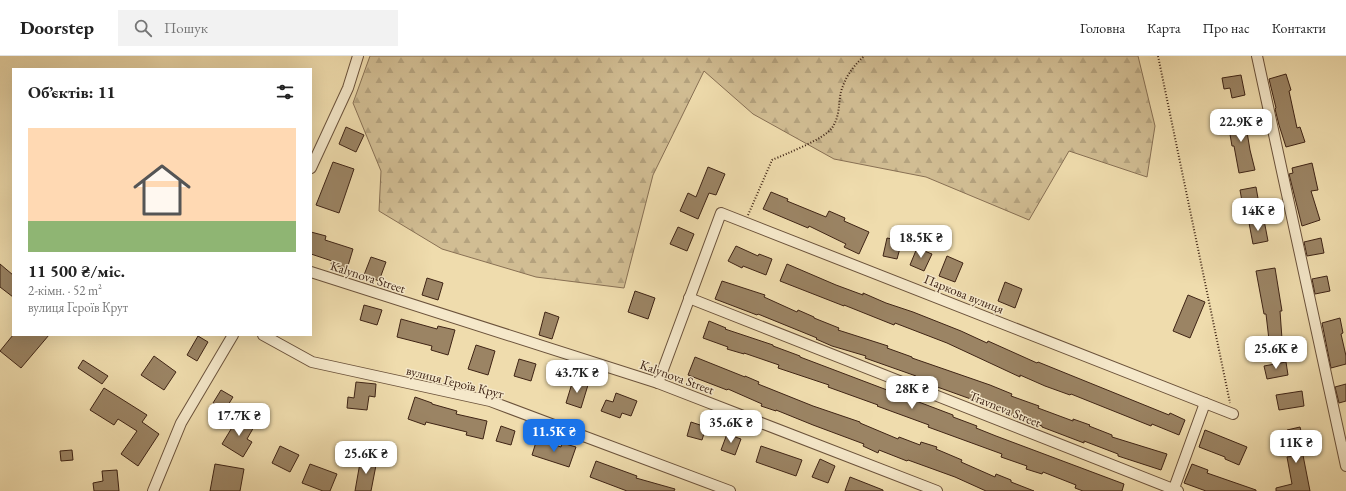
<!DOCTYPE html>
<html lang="uk">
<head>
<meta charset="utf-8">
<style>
  :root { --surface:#fff; --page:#f2f2f2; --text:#222; --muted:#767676; --line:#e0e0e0; --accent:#1a73e8 }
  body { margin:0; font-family:"EB Garamond",serif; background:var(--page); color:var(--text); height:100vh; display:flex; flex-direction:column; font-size:15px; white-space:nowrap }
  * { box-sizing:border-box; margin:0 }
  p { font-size:13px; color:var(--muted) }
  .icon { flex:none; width:22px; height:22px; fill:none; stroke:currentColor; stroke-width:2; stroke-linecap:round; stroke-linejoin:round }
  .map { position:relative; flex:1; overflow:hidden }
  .side { position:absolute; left:12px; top:12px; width:300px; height:268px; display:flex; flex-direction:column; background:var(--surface); border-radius:0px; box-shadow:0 4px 16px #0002 }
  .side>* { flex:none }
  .price { position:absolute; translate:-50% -34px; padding:0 9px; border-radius:8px; background:#fff; color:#222; font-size:13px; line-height:26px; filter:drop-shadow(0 1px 2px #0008) }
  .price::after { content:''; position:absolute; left:50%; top:24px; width:12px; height:9px; margin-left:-6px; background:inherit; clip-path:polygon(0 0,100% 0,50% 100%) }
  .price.active { background:var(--accent); color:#fff }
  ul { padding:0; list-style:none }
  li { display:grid; align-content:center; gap:8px; height:212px; padding:0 16px }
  li span { display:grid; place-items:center; height:124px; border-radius:0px; color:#555 }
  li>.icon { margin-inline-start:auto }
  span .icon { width:72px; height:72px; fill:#fffc; stroke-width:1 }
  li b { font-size:17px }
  h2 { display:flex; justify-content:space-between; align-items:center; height:48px; padding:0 16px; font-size:17px }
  header { display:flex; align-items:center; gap:24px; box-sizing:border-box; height:56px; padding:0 20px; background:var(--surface); border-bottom:1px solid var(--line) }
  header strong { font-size:19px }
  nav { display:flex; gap:22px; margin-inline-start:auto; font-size:14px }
  .search { width:280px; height:36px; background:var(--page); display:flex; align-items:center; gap:10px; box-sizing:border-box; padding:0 14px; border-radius:0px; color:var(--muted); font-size:15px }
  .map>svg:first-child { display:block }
  .forest { fill:url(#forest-firs); stroke:#887054 }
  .building { fill:#9b8464; stroke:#3f2415 }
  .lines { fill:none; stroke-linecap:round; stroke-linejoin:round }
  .minor-casing { stroke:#6b523b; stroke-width:12 }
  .path { stroke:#3f2415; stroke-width:2; stroke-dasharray:1 2; stroke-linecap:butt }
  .minor { stroke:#f5e8ca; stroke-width:10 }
  .labels { text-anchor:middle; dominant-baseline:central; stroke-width:3; stroke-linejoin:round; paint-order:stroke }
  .street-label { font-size:13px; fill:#3f2415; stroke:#f5e8ca }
</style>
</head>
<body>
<header>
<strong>Doorstep</strong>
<div class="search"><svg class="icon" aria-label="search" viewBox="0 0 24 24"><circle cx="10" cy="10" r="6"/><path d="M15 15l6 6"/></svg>Пошук</div>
<nav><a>Головна</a><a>Карта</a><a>Про нас</a><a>Контакти</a></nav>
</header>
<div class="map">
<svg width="1346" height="435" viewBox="0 0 1346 435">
  <defs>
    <pattern id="forest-firs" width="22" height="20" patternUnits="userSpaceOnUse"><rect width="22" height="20" fill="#d1bd93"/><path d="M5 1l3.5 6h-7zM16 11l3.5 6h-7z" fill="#b4a27e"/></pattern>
  </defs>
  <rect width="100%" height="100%" fill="#efdcad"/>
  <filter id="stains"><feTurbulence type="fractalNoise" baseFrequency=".005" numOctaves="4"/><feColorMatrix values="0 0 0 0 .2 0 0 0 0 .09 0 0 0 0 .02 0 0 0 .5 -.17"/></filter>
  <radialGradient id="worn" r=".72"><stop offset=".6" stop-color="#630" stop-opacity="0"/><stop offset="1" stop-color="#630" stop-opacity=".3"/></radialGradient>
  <!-- forest -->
  <path class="forest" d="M370 0H1138L1155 70 1147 121 1069 95 1029 164 926 121 834 103 753 58 704 15 653 119 624 232 536 221 442 193 379 155 381 115 353 47Z"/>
  <!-- building -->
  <g class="building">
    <path d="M1286 18 1291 34 1289 35 1297 72 1300 71 1305 86 1286 91 1279 69 1275 53 1276 52 1269 23Z"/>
    <path d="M1241 19 1245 39 1232 42 1230 32 1224 33 1222 22Z"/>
    <path d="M1244 58 1250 94 1255 114 1239 117 1234 90H1232L1227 61Z"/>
    <path d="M346 71 364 79 356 96 339 88Z"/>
    <path d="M333 106 354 113 339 157 316 149Z"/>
    <path d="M1312 107 1318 134 1311 135 1320 164 1302 170 1289 118 1293 117 1292 112Z"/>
    <path d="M708 111 725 118 716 139 709 137 698 163 680 155 688 137 696 141Z"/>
    <path d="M1256 131 1259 148 1243 151 1240 134Z"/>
    <path d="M771 136 788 143 787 145 826 161 829 155 845 162 844 165 869 176 859 198 844 191 846 188 809 170 808 172 763 153Z"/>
    <path d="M1264 164 1268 185 1253 188 1249 167Z"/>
    <path d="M678 171 694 178 687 195 670 188Z"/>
    <path d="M311 176 326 180 325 184 353 193 347 213 331 208 332 205 311 198Z"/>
    <path d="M887 182 902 185 897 203 883 200Z"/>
    <path d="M1321 182 1324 197 1307 200 1304 186Z"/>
    <path d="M736 190 758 200 759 198 772 203 766 219 743 210 742 212 728 205Z"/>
    <path d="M917 192 932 198 924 215 910 209Z"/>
    <path d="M947 200 963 207 955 226 939 220Z"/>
    <path d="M371 201 386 206 379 225 364 219Z"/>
    <path d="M0 208 13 219V241L0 231Z"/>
    <path d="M787 208 836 229 863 239V237L886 247 913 256 961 275 987 287 988 285 1037 307 1038 306 1169 359 1170 357 1185 364 1179 379 1152 368 1151 370 1071 338 1070 339 1045 330 1020 319V321L947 287 895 267 894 269 844 249V250L780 225Z"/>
    <path d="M1275 212 1282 255H1280L1282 283 1269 284 1266 258H1264L1256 215Z"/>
    <path d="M1327 220 1330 235 1315 238 1312 223Z"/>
    <path d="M427 222 443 227 438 244 422 239Z"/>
    <path d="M722 225 765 239 764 241 797 256 798 254 814 261V262L839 272 838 274 888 290 887 292 912 301V302L990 329 1012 338 1011 340 1039 350 1038 352 1073 365V363L1090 369 1089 370 1112 379V381L1167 398 1161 414 1118 400V398L1084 385V387L1042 371V370L1016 361 982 346V347L915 323 916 320 865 302 866 300 832 290 816 283 817 282 758 258 757 259 715 243Z"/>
    <path d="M1005 226 1022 233 1015 252 998 245Z"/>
    <path d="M635 235 655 242 648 263 628 256Z"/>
    <path d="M1188 239 1205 246 1190 282 1173 275Z"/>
    <path d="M364 249 382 254 377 269 360 264Z"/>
    <path d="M545 256 559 261 552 283 539 279Z"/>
    <path d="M1340 262 1343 277 1341 278 1346 300V308L1331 312 1322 267Z"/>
    <path d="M401 263 437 273 438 270 455 274 448 299 431 294 432 290 397 281Z"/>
    <path d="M709 265 726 272 725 273 773 289V290L800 300V301L953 359V361L977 370 976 372 996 380 1124 428 1122 435H1083L1075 432 1076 429 1043 416 1042 418 1026 413 1027 410 1001 401 1002 398 928 371 929 369 877 350 878 349 828 331 829 329 778 312 779 309 744 297V298L727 293 728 291 703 282Z"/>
    <path d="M13 279H49L21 312 0 295Z"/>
    <path d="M198 280 208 286 197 305 187 299Z"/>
    <path d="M476 289 495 295 488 319 468 313Z"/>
    <path d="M154 300 176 316 164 334 141 319Z"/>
    <path d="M695 301 745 321V320L759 326 758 328 813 350 860 366V367L898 383 899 381 920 389 921 386 937 391 936 393 962 404 961 406 995 421 996 418 1011 424V426L1034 435H986L955 421 908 404 907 405 879 394 878 397 863 390 864 388 813 369 776 354V355L761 350 762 348 728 333 727 334 688 319Z"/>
    <path d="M519 303 536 308 531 325 514 320Z"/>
    <path d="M83 304 108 320 102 328 78 312Z"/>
    <path d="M1286 306 1288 319 1267 323 1264 310Z"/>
    <path d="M573 324 588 329 581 352 566 347Z"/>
    <path d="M356 326 376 328 375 341 369 340 367 354 347 352 348 341 354 342Z"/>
    <path d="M1346 328V345L1339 347 1335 331Z"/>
    <path d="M104 332 147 359 142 366 159 378 138 410 121 398 137 375 118 363 114 369 90 354Z"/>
    <path d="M221 334 233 341 225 354 213 347Z"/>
    <path d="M1302 335 1304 350 1279 354 1276 339Z"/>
    <path d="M616 337 637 345 631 360 622 357 620 362 601 355 606 344 613 346Z"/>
    <path d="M415 341 432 347V348L457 355 456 358 487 365 483 383 466 379 467 376 426 366 425 369 408 363Z"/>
    <path d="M239 360 255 369 247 383 252 386 243 401 222 388Z"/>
    <path d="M691 366 706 371 702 384 687 380Z"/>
    <path d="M501 370 515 375 511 389 496 385Z"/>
    <path d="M1300 371 1303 383 1300 384 1310 435H1276V432L1292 428 1287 401 1294 400 1287 374Z"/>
    <path d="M1205 374 1247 391 1239 409 1225 403V401L1199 391Z"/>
    <path d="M727 378 741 383 735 399 721 394Z"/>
    <path d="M537 383 561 391 562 387 576 391 569 411 532 399Z"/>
    <path d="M280 390 299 399 290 416 272 407Z"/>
    <path d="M761 390 802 404 796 420 756 406Z"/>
    <path d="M72 394 73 404 61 405 60 395Z"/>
    <path d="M361 401 377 404 371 435H355Z"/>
    <path d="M820 403 835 410 828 427 812 421Z"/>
    <path d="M596 405 637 420 636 422 675 433 674 435H627L590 421Z"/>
    <path d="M215 408 244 413 240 435H210Z"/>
    <path d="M310 408 337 418 330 435H323L302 427Z"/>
    <path d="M1192 408 1208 414 1207 417 1256 434V435H1206L1184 427Z"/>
    <path d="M117 414 119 435H94L93 427 103 425 102 415Z"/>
    <path d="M850 421 883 434V435H845Z"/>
  </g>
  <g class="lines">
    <defs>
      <g id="minor">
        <path d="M1257 0 1346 410"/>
        <path d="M311 112 348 32 358 0"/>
        <path d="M311 216 658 327 937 435"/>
        <path d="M689 242 1178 435"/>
        <path d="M263 279 312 306 490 345 730 435"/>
        <path d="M658 327 721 157 1233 358"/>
        <path d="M153 435 181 367 233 279"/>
        <path d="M1173 435 1205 347"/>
      </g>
    </defs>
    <!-- minor casing -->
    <use href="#minor" class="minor-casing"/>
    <!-- path -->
    <g class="path">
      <path d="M1158 0 1230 347"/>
      <path d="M748 159 772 104C786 98 824 83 832 72 842 57 837 43 843 30 847 18 855 9 864 0"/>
    </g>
    <!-- minor -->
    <use href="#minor" class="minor"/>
  </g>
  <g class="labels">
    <!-- street labels -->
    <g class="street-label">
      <text transform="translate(368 221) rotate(18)">Kalynova Street</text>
      <text transform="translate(964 238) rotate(22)">Паркова вулиця</text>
      <text transform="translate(677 321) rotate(20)">Kalynova Street</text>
      <text transform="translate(455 326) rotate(14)">вулиця Героїв Крут</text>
      <text transform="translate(1005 353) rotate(22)">Travneva Street</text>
    </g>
  </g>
  <rect width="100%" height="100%" filter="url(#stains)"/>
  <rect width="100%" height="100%" fill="url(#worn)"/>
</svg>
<b class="price" style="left:1241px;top:87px">22.9K ₴</b>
<b class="price" style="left:1258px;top:176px">14K ₴</b>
<b class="price" style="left:921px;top:203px">18.5K ₴</b>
<b class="price" style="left:1276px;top:314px">25.6K ₴</b>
<b class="price" style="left:577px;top:338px">43.7K ₴</b>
<b class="price" style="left:912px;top:354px">28K ₴</b>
<b class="price" style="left:239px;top:381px">17.7K ₴</b>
<b class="price" style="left:731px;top:388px">35.6K ₴</b>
<b class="price active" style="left:554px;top:397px">11.5K ₴</b>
<b class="price" style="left:1296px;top:408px">11K ₴</b>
<b class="price" style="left:366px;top:419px">25.6K ₴</b>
<section class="side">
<h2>Об’єктів: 11<svg class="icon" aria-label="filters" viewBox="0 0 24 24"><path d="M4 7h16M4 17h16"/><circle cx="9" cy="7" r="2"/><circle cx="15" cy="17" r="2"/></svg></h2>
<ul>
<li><span style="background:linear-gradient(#ffd9b3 75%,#8fb573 0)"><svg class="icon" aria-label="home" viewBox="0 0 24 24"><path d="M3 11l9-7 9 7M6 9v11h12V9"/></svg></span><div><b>11 500 ₴/міс.</b><p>2-кімн. · 52 m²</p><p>вулиця Героїв Крут</p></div></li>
</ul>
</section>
</div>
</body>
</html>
